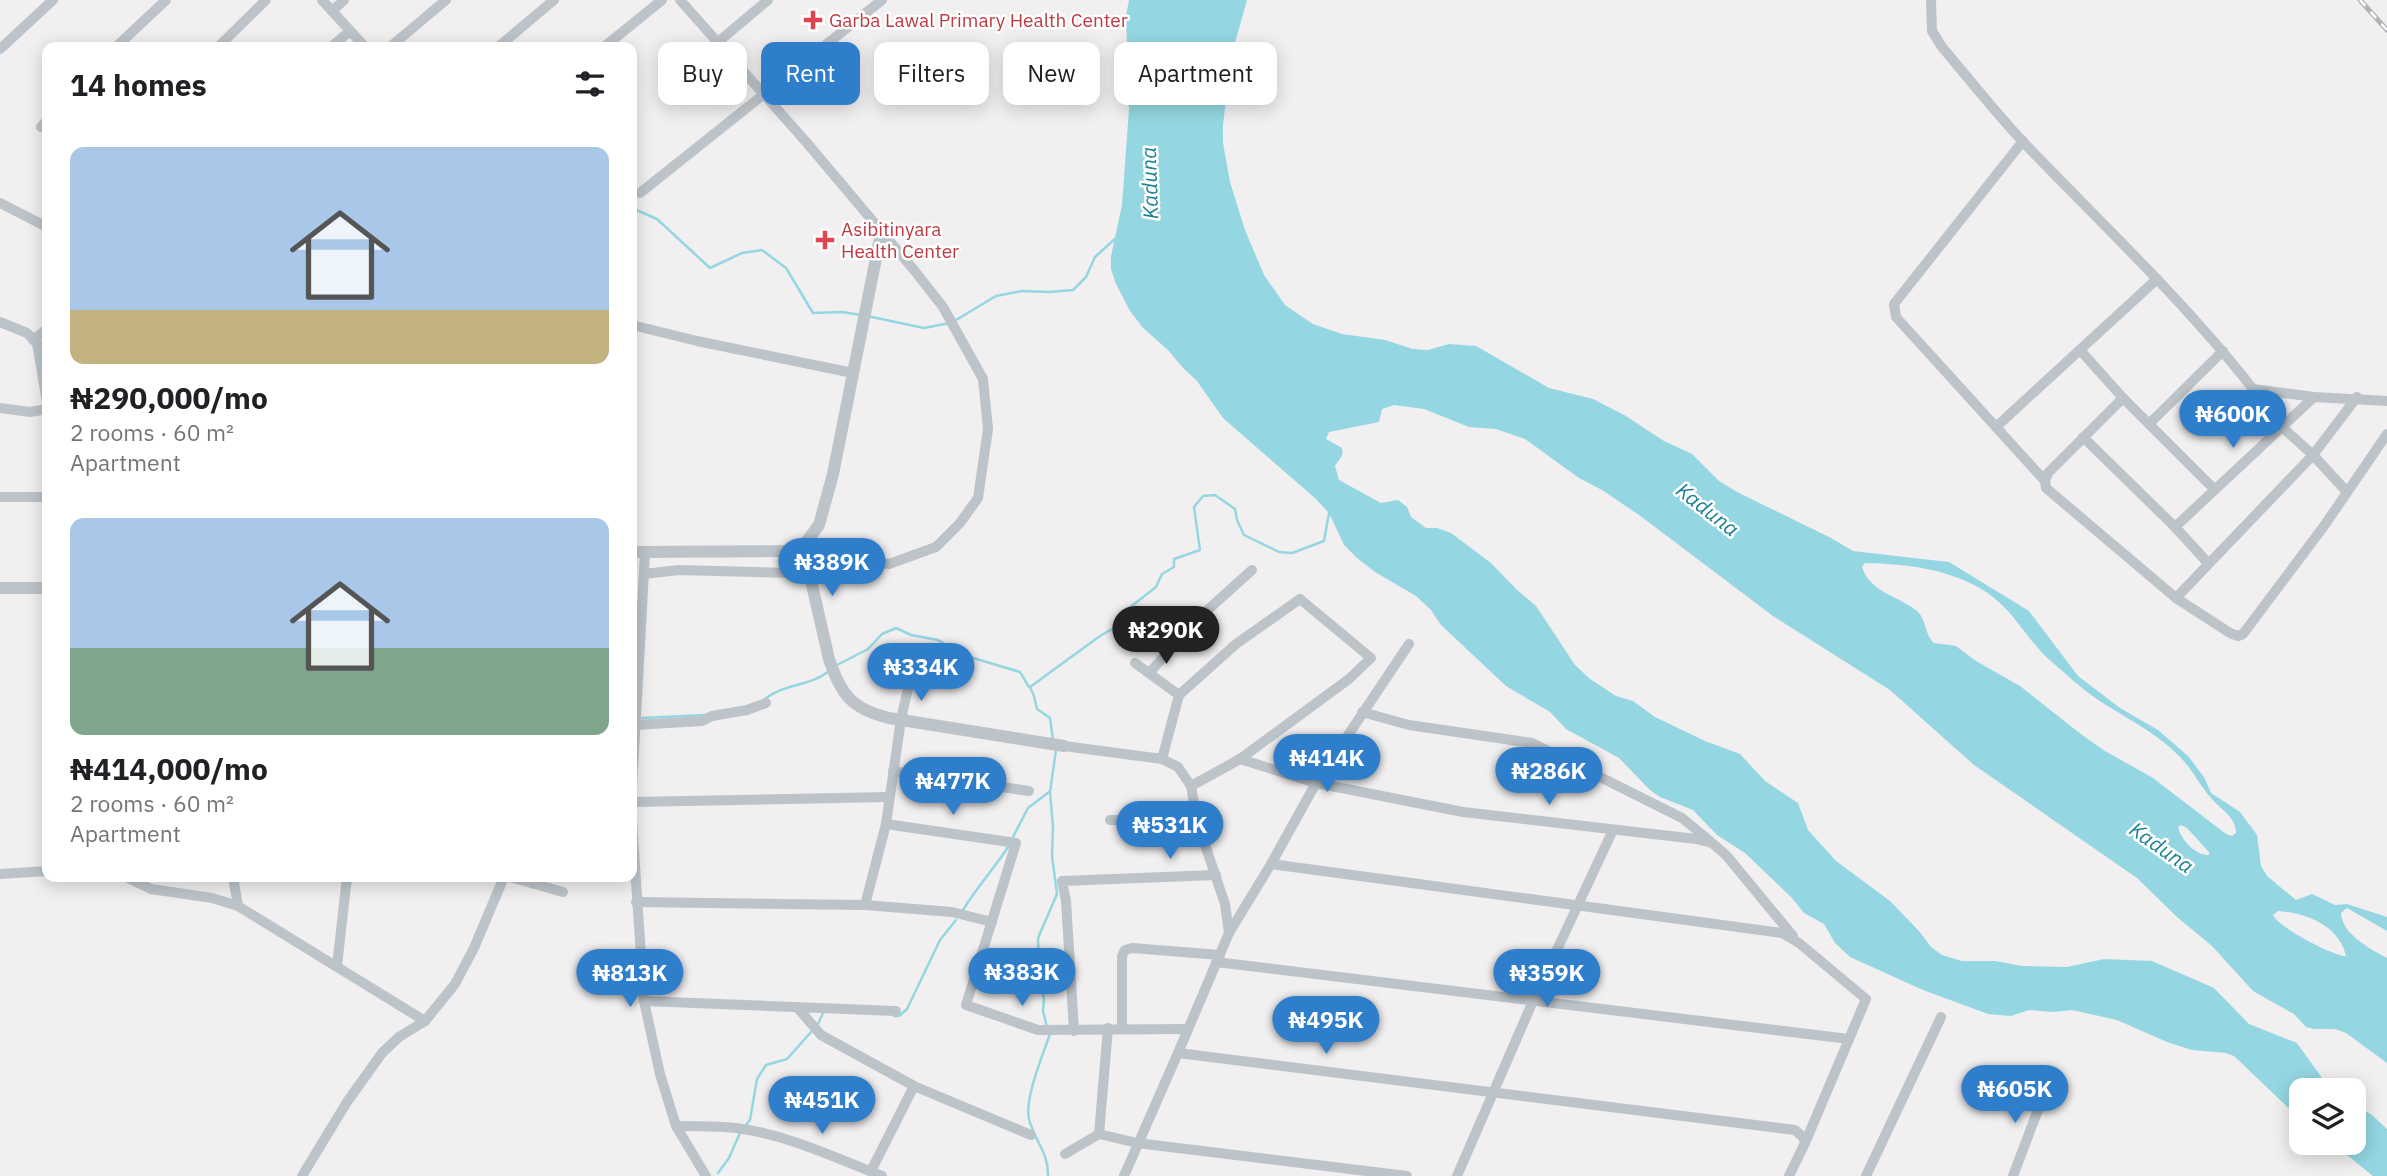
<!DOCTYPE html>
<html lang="en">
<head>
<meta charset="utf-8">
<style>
  :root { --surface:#fff; --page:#f6f6f6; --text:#202124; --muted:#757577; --accent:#2e7ecc }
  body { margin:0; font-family:"IBM Plex Sans",sans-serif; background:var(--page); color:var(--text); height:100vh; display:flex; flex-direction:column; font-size:26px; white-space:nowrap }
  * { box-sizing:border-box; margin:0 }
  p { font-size:23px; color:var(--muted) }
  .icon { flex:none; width:38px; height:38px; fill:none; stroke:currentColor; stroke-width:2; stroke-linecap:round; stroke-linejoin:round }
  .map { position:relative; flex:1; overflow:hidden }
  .panel { position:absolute; left:42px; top:42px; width:595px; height:840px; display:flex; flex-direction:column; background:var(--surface); border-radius:14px; box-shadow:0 4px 18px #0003 }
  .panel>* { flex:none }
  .top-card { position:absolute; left:658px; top:42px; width:665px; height:63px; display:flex; gap:14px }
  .buttons { position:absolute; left:2289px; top:1078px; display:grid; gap:14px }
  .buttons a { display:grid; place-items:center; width:77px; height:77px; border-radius:14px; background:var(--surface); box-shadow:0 4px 18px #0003; font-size:35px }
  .price { position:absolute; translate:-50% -60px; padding:0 16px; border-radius:24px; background:var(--accent); color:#fff; font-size:23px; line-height:46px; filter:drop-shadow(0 2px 4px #0008) }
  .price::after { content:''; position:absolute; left:50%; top:42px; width:21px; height:16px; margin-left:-10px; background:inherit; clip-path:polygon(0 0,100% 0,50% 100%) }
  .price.on { background:#222; color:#fff }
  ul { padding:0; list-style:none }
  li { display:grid; align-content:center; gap:14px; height:371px; padding:0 28px }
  li span { display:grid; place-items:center; height:217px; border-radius:14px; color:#555 }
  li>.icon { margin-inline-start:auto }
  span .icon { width:126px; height:126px; fill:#fffc; stroke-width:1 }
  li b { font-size:30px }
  h2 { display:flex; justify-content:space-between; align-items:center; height:84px; padding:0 28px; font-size:30px }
  .pill { padding:0 24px; border-radius:14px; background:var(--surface); box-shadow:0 4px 18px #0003; font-size:24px; line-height:63px }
  .pill.on { background:var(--accent); color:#fff }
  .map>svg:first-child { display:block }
  .water { fill:#94d7e2; fill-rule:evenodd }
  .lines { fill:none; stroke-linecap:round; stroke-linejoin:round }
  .stream { stroke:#94d7e2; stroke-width:2.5 }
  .minor { stroke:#bcc4ca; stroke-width:10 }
  .tertiary { stroke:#bcc4ca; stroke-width:12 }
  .rail-casing { stroke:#b1b4b8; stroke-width:5 }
  .rail { stroke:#fff; stroke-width:2.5; stroke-dasharray:8; stroke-linecap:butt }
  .health-dot { fill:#e0444e; stroke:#fff; stroke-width:2.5 }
  .labels { text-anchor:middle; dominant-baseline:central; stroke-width:5; stroke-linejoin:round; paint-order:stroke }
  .health-label { font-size:19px; fill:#be3a42; stroke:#fff; text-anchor:start }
  .water-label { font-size:21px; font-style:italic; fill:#1c8292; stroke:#fff }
</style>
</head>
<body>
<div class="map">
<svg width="2387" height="1176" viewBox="0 0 2387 1176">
  <rect width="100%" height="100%" fill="#f1efef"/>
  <!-- water -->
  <g class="water">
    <path d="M1129 0H1247L1231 57 1223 125V143L1230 182 1245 230 1264 275 1285 305 1313 324 1342 334 1385 340 1413 349 1428 350 1449 344 1476 346 1549 388 1593 399 1626 416 1664 441 1692 454 1719 481 1737 492 1831 538 1853 551 1949 562 2029 611 2078 676 2120 708 2158 730 2188 756 2204 777 2211 793 2240 812 2257 835 2261 866 2267 876 2296 900 2312 894 2335 905 2347 904 2387 917V931L2347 908 2341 913C2342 934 2370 949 2387 958V1063L2346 1033 2335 1029H2314L2306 1027 2294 1014 2253 991 2212 946 2177 917 2137 878 1974 765 1890 690 1773 616 1639 515 1602 490 1579 478 1525 439 1496 429 1469 427 1424 409 1394 405 1382 409 1379 422 1329 432 1326 439 1342 448C1344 457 1339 459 1335 466L1339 480 1381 503 1398 500 1407 507 1411 517 1426 528H1437L1451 533 1491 563 1516 589 1536 606 1575 665 1590 679 1616 696 1633 701 1655 717 1705 741 1740 754 1765 781 1798 803 1808 830 1836 861 1890 901 1919 931 1931 947 1942 955 1962 961H1995L2022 966 2067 967 2104 959 2152 961 2214 988 2249 1024 2297 1043 2325 1082 2334 1090H2301V1120L2234 1056 2226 1053 2192 1050 2167 1042 2117 1020 2072 1010 2053 1012 2029 1010 2011 1016 1988 1014 1923 990 1850 957 1835 943 1824 924 1804 913 1792 898 1745 853 1717 835 1693 810 1660 797 1650 790 1619 758 1566 729 1550 712 1506 686 1441 625 1431 610 1416 596 1375 572 1357 558 1344 545 1329 513 1316 499 1223 418 1197 381 1183 368 1168 350 1143 328 1130 311 1116 284 1111 269V256L1122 205 1129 109 1126 16ZM1865 563C1904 564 1943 568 1978 587 2014 607 2023 637 2052 662 2070 678 2090 696 2111 708 2135 723 2160 736 2180 757 2193 770 2200 786 2212 799 2221 810 2236 817 2236 833L2232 836 2226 834 2153 778 2105 751 2082 735 2020 686 1976 661 1956 646 1934 643C1924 634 1927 619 1916 610 1899 597 1869 591 1862 567ZM2181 825 2187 828 2209 852V855C2196 856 2181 840 2178 827ZM2278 911C2306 913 2339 925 2346 956 2333 956 2278 927 2273 915Z"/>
    <path d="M2354 1105 2372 1115 2387 1129V1176H2373L2332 1143H2354Z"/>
  </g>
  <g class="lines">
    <!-- stream -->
    <g class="stream">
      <path d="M632 208 657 219 710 268 742 253 762 250 786 268 813 313 842 312 861 315"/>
      <path d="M867 316 924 328 950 323"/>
      <path d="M956 320 996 296 1022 291 1049 292 1073 290 1086 277 1095 257 1116 238"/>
      <path d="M837 665 868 649 882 634 896 628 911 635 938 640 963 655 1020 672 1029 687"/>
      <path d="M765 699C783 684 811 686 829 671"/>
      <path d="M642 718 705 715"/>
      <path d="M1053 740 1050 718 1037 709 1034 696 1030 687 1100 636 1116 627 1124 612 1156 587 1162 574 1174 567V559L1200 550 1194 507 1203 496 1215 495 1235 509 1237 520 1244 535 1279 552 1292 553 1324 541 1329 513 1331 512"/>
      <path d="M1013 837 1028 808 1049 792"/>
      <path d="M963 910C976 888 994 869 1008 847"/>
      <path d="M894 1016H899L907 1009 940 940 956 920"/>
      <path d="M817 1026 823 1013"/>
      <path d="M1047 1027 1043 1011 1044 998 1039 983 1038 938 1057 894 1052 856 1053 827 1050 792 1056 750"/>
      <path d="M746 1125 750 1120 757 1079 766 1065 787 1059 812 1031"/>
      <path d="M718 1173 729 1158 740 1133"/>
      <path d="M1048 1176C1049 1153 1034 1140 1029 1119 1024 1100 1043 1054 1050 1034"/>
    </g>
    <!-- minor -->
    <g class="minor">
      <path d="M322 0 365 47"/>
      <path d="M680 0 807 143 914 270 943 307 983 379 988 429 978 498 960 523 936 547 889 564 842 559 807 560"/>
      <path d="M1931 0 1932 31 1942 47C1969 79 1996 113 2025 144 2102 224 2184 301 2253 389L2314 397 2387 401"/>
      <path d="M332 11 344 0"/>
      <path d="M718 42 768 0"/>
      <path d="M116 47 166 0"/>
      <path d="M218 47 266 0"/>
      <path d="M331 47 350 31"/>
      <path d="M390 47 446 0"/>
      <path d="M498 47 554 0"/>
      <path d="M604 47 662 0"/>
      <path d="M0 49 53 0"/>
      <path d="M41 127 47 120"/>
      <path d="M2023 141 1894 304 1896 317 2045 481 2046 488 2176 598 2230 633 2238 636 2243 634 2324 526 2387 434"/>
      <path d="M640 193 882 0"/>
      <path d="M0 203 47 227"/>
      <path d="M0 322 27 333 37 343 47 402"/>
      <path d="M632 325 697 341 853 373"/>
      <path d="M33 340 47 329"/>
      <path d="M2080 350 2123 398 2214 489"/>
      <path d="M2253 389 2282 427 2313 455 2347 492"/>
      <path d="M0 408 30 412 47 409"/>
      <path d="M2149 424 2223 351"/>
      <path d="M1996 427 2157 279"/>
      <path d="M2083 437 2175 527 2208 563"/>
      <path d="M2045 481 2048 473 2123 398"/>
      <path d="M0 497H47"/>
      <path d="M2175 527 2314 397"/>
      <path d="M644 574 679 570 792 573"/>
      <path d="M2176 598 2313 455 2357 397"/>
      <path d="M1135 663 1179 695"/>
      <path d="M1149 673 1202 615 1252 570"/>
      <path d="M1362 712 1409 725 1532 743 1682 818 1710 841"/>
      <path d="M635 725 702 721 712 716 747 710 766 703"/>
      <path d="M1064 746 1162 759 1178 767 1191 786 1197 821 1225 904 1229 933 1178 1053 1795 1130 1803 1137 1805 1143 1789 1176"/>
      <path d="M1162 759 1179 695 1236 644 1300 599 1371 658 1349 679 1240 759 1191 786"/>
      <path d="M1240 759 1316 783 1463 812 1696 839 1712 843 1726 855 1793 936"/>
      <path d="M893 771 1029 791"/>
      <path d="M632 787 645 554"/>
      <path d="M632 802 889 797"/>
      <path d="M1110 820 1197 821"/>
      <path d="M632 821 644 1001 660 1074 676 1126 706 1176"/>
      <path d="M886 824 1016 843 966 1005 1038 1030 1188 1029"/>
      <path d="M1271 864 1782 933 1799 943 1866 999 1805 1143"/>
      <path d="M0 874 47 871"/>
      <path d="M126 877 151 889 212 898 238 906 425 1021"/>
      <path d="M233 877 238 906"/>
      <path d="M510 877 563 892"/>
      <path d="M636 902 865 905 952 912 992 922"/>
      <path d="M865 905 886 824 901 719 910 680"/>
      <path d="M1229 933 1271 864 1316 783 1409 644"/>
      <path d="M1216 962 1849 1039"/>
      <path d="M337 966 347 877"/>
      <path d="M644 1001 896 1011"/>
      <path d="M797 1007 821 1035 914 1086 1031 1135"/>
      <path d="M1122 1028V956L1125 950 1132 948 1220 955"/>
      <path d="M1074 1031 1066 901 1062 881 1216 875"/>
      <path d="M676 1126C696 1126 716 1126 736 1128 786 1134 836 1158 882 1176"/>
      <path d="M1099 1134 1108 1028"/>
      <path d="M1065 1154 1099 1134 1137 1143 1407 1176"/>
      <path d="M871 1171 914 1086"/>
      <path d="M302 1176 347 1102 382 1053 399 1037 425 1021 455 984 474 948 504 877"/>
      <path d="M1124 1176 1178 1053"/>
      <path d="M1457 1176 1533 1001 1613 830"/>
      <path d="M1866 1176 1941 1017"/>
      <path d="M2013 1176 2047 1086"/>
    </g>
    <!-- tertiary -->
    <g class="tertiary">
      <path d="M803 546 829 659C841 695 852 709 889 718L1064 746"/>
      <path d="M632 552 786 551 803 546 819 525 833 474 881 233"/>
      <path d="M0 588H47"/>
    </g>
    <defs>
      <path id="rail" d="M2360 0 2387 30"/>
    </defs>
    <!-- rail casing -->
    <use href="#rail" class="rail-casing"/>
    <!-- rail -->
    <use href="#rail" class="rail"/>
  </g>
  <!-- markers -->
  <g class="health-dot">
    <path d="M809.5 9.5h7v7h7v7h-7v7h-7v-7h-7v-7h7z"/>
    <path d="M821.5 229.5h7v7h7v7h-7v7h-7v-7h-7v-7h7z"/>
  </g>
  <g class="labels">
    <!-- health labels -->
    <g class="health-label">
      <text x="829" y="20">Garba Lawal Primary Health Center</text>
      <text x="841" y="229">Asibitinyara<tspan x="841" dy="22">Health Center</tspan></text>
    </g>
    <!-- water labels -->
    <g class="water-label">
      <text transform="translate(1149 183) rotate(-92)">Kaduna</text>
      <text transform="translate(1708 509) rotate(38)">Kaduna</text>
      <text transform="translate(2162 847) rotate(35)">Kaduna</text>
    </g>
  </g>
</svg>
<div class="buttons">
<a><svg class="icon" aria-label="layers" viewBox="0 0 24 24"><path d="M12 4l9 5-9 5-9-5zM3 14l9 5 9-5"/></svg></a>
</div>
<b class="price" style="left:2233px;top:450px">₦600K</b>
<b class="price" style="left:832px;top:598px">₦389K</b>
<b class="price on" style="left:1166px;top:666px">₦290K</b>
<b class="price" style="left:921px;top:703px">₦334K</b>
<b class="price" style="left:1327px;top:794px">₦414K</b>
<b class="price" style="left:1549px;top:807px">₦286K</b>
<b class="price" style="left:953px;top:817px">₦477K</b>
<b class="price" style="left:1170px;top:861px">₦531K</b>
<b class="price" style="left:1022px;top:1008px">₦383K</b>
<b class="price" style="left:630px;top:1009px">₦813K</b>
<b class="price" style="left:1547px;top:1009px">₦359K</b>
<b class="price" style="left:1326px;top:1056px">₦495K</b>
<b class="price" style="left:2015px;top:1125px">₦605K</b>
<b class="price" style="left:822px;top:1136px">₦451K</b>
<div class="top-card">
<a class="pill">Buy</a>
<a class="pill on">Rent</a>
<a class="pill">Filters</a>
<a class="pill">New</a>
<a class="pill">Apartment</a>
</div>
<section class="panel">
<h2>14 homes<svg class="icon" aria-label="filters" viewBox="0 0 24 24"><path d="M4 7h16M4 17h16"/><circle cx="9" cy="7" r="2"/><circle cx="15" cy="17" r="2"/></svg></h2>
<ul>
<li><span style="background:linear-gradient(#a9c7e8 75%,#c2b280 0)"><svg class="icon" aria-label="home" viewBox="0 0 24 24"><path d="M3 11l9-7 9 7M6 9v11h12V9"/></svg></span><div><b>₦290,000/mo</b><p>2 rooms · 60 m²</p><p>Apartment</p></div></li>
<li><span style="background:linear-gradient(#a9c7e8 60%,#7fa58c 0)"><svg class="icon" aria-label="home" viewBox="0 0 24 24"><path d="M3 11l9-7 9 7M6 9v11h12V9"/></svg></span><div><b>₦414,000/mo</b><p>2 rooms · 60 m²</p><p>Apartment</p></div></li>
</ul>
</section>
</div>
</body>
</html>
